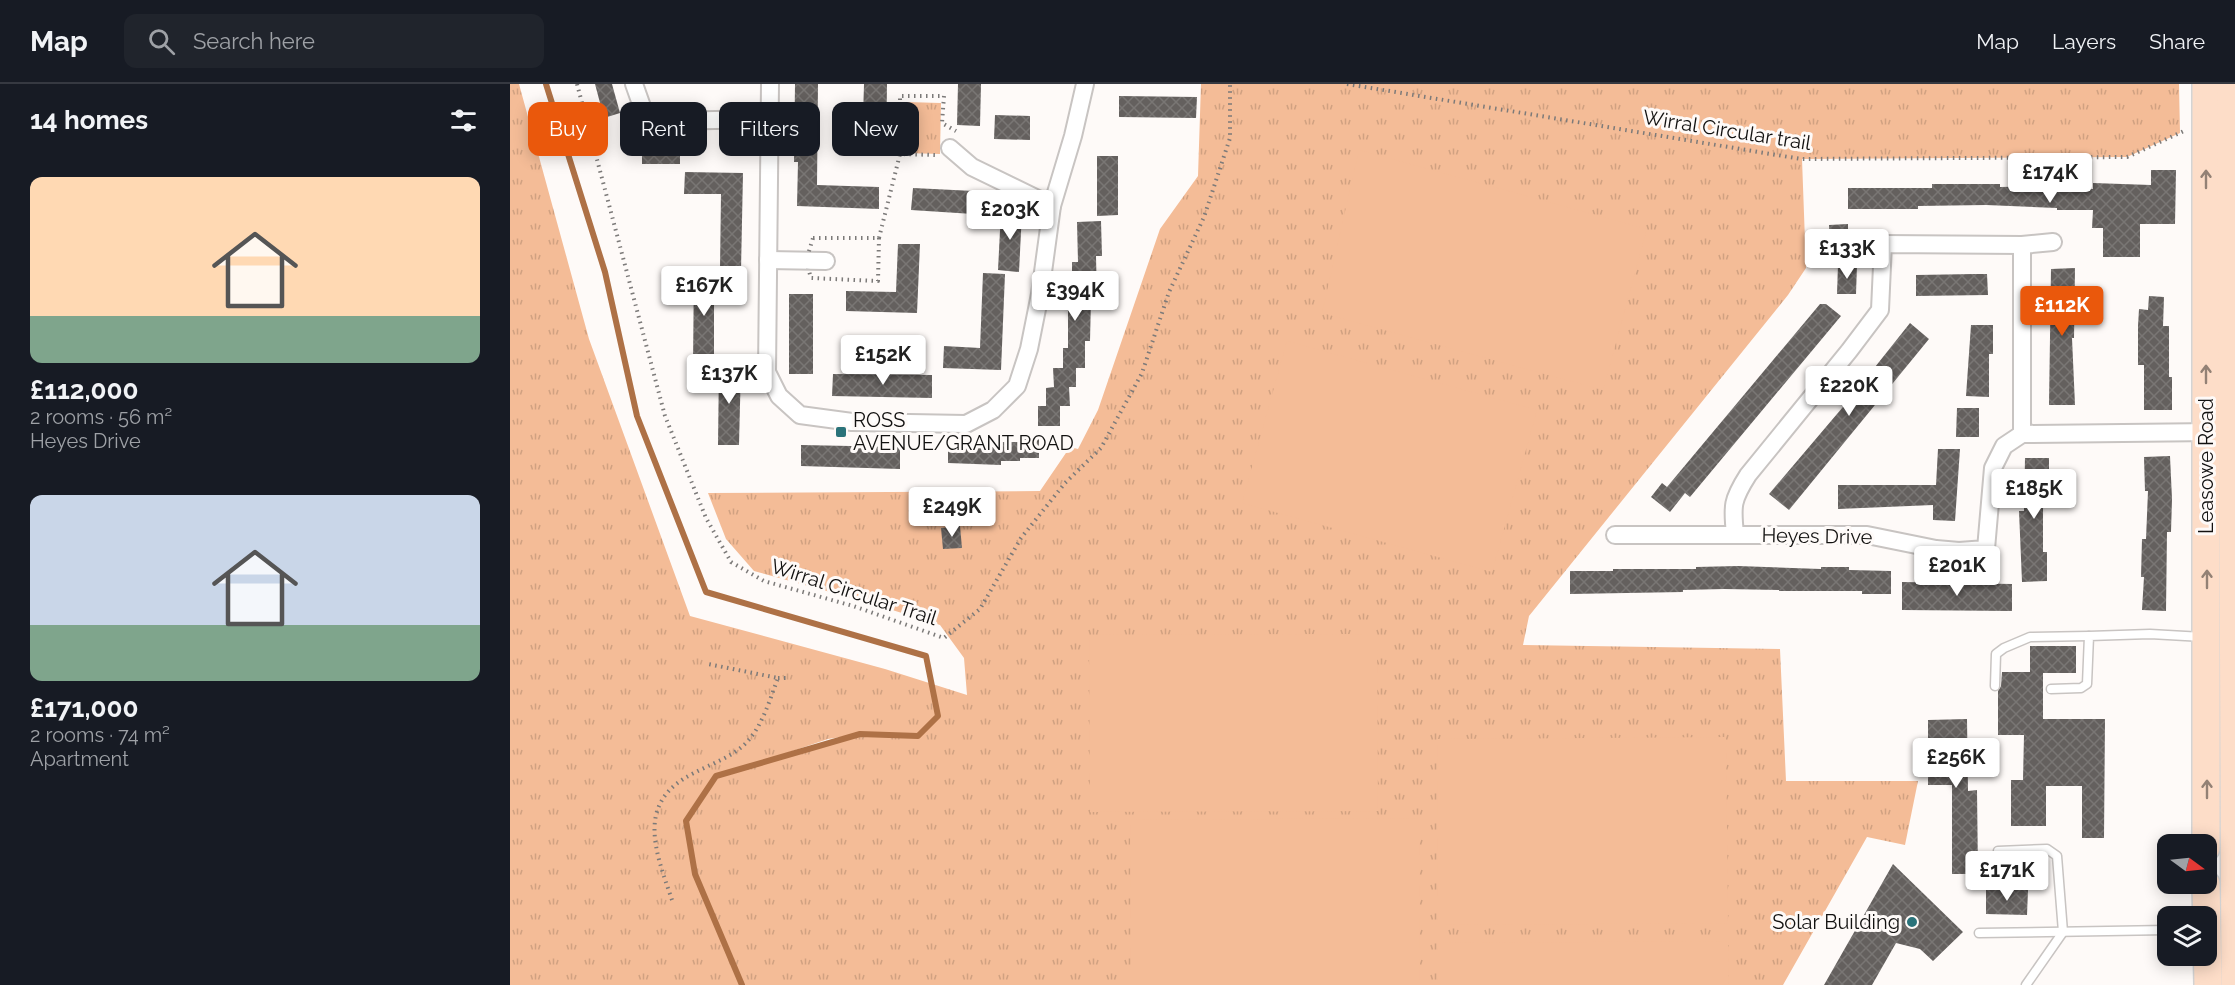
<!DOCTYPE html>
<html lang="en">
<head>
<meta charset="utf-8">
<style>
  :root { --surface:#171b24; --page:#20242c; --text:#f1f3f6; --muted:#9ea1a6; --line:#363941; --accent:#ea580c }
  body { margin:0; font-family:Raleway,sans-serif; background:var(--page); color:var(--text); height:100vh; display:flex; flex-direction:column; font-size:22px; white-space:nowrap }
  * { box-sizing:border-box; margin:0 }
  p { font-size:20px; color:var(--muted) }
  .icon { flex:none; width:33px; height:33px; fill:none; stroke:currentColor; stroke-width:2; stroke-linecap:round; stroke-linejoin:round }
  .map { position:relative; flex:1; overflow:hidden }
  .drawer { display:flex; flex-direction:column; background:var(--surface); width:510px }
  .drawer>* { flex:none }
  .hud { position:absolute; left:18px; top:18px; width:570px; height:54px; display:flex; gap:12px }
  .needle { width:39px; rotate:105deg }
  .buttons { position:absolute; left:1647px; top:750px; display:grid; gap:12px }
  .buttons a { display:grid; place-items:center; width:60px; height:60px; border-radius:12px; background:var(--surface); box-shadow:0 3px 15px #0003; font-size:30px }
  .price { position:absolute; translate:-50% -51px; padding:0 14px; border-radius:6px; background:#fff; color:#222; font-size:20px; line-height:39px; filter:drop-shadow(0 2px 3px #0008) }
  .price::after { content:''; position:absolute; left:50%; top:36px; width:18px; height:14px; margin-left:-9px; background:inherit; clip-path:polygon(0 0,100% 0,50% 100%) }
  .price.active { background:var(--accent); color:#fff }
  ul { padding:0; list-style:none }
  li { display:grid; align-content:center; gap:12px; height:318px; padding:0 30px }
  li span { display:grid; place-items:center; height:186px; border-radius:12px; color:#555 }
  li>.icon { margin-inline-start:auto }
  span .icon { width:108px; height:108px; fill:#fffc; stroke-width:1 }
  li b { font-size:26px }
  h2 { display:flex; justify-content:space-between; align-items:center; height:72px; padding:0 30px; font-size:26px }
  .pill { padding:0 21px; border-radius:12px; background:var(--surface); box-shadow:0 3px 15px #0003; font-size:21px; line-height:54px }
  .pill.active { background:var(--accent); color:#fff }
  header { display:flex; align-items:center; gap:36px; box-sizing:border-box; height:84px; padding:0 30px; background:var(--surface); border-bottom:2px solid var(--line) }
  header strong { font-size:28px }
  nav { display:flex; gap:33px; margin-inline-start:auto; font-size:21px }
  .search { width:420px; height:54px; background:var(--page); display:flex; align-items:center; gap:15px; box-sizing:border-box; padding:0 21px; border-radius:12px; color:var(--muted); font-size:22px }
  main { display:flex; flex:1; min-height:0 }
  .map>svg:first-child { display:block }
  .grass { fill:url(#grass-tufts); fill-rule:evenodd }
  .pitch { fill:#f4bc97 }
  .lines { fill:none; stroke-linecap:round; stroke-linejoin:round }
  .stream { stroke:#ae7146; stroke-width:6 }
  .building { fill:url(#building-cross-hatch) }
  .lane-casing { stroke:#c8c4c2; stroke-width:11 }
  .street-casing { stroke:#c8c4c2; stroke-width:20 }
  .primary-casing { stroke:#d4d4d4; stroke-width:30 }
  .path { stroke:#7c7a79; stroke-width:4; stroke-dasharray:1.5 4.5; stroke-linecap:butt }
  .lane { stroke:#fff; stroke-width:8 }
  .street { stroke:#fff; stroke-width:16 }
  .primary { stroke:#fdddc8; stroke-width:27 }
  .oneway { stroke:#938175 }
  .poi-dot { fill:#2a737a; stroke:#fefaf8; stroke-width:2 }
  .labels { text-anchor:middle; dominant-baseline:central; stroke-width:6; stroke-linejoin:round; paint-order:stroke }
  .street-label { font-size:20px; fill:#121110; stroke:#fefaf8 }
  .poi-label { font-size:20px; fill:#121110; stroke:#fefaf8; text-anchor:start }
</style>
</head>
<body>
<header>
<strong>Map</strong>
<div class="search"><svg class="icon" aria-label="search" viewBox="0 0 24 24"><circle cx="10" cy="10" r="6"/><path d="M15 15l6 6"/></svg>Search here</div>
<nav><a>Map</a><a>Layers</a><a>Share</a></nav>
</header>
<main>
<section class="drawer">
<h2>14 homes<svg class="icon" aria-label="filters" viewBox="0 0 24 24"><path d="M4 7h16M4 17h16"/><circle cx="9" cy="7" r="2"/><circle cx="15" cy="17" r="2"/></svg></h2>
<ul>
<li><span style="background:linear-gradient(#ffd9b3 75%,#7fa58c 0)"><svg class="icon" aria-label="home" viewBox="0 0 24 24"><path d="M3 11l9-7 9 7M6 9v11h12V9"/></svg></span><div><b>£112,000</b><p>2 rooms · 56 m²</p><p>Heyes Drive</p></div></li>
<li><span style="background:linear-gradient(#c9d6e8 70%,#7fa58c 0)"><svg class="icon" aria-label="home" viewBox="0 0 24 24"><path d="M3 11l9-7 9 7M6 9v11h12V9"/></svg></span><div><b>£171,000</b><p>2 rooms · 74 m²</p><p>Apartment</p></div></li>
</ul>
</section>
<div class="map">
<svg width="1725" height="901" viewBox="0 0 1725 901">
  <defs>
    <pattern id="grass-tufts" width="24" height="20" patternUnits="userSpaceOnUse" patternTransform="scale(1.5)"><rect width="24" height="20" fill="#f4bc97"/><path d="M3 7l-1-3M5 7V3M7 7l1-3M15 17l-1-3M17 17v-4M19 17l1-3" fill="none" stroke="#d0a181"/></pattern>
    <pattern id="building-cross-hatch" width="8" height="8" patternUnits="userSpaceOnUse" patternTransform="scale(1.5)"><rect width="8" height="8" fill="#64605e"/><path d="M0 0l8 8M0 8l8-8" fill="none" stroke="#797674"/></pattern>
  </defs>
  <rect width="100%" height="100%" fill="#fefaf8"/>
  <!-- grass -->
  <g class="grass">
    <path d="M0 0H9L79 255 180 532 375 585 457 611 454 574 430 541 360 519 244 487 216 455 198 409 530 407 560 363 568 365 588 326 650 145 688 92 691 0H1669L1670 49 1617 73 1292 75 1296 184 1278 211 1019 532 1013 561 1270 565 1276 697H1408L1395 761 1357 753 1273 901H0ZM343 651V652L232 684 318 655Z"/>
    <path d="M396 18 431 19 430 70 395 69Z"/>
  </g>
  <!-- pitch -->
  <g class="pitch">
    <path d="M849 66 1137 145 1093 306 812 229Z"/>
    <path d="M777 257 1027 326 982 488 732 419Z"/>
    <path d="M867 550 868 727 580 728 579 551Z"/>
    <path d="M1216 653 1218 839 928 841 927 655Z"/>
    <path d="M909 734 910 901H621L620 736Z"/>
    <path d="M1218 857 1219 901H928V859Z"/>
  </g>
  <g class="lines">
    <!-- stream -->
    <path class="stream" d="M36 0 95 188 127 332 196 508 416 572 428 632 408 652 350 650 206 692 176 737 185 790 232 901"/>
  </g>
  <!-- building -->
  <g class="building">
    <path d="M85 0H102L110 29 94 34Z"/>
    <path d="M285 0H308L307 101 369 103V125L287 122 288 78H284Z"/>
    <path d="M354 0H377L376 68 352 67Z"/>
    <path d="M448 0H471L470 42 447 41Z"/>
    <path d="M609 12 687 13 686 34 609 33Z"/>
    <path d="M485 31 520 32V56L484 55Z"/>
    <rect x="132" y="57" width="38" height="23"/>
    <path d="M587 72H608V131L587 132Z"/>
    <path d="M1641 86H1666L1665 140H1630V173H1593V144H1582L1583 126H1547V124L1476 121 1408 122V125H1338V104H1422V100H1490V103L1533 102V105H1583V99L1641 101Z"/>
    <path d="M175 88 233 89 231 186 210 185 211 110H174Z"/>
    <path d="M403 104 464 107 463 130 401 126Z"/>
    <path d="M491 127 512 128 509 188 488 186Z"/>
    <path d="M591 137 592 172H586L587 215H581L580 257H575V284H566V303H559L560 322H550V342H528V322H536V304L544 303 543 284H562H553V264H558V221H562V178H568L567 138Z"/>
    <path d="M1338 140V168L1320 169 1319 141Z"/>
    <path d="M388 160H410L407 229 336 227V207L386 208Z"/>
    <path d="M1328 181H1347L1346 210H1327Z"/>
    <path d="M184 183H204V282L183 281Z"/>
    <path d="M1565 184 1564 254H1562L1565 321H1539L1541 185Z"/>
    <path d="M473 189 495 190 491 286 433 284 434 262 470 264Z"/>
    <path d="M1464 190H1477L1478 211 1406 212V191Z"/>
    <rect x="279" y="210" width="24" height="80"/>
    <path d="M1639 212 1654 213 1653 242H1659V293H1662V326H1634V281H1628V242L1629 225 1638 226Z"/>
    <path d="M1310 220H1316L1331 232 1180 413 1175 409 1160 428 1141 413 1152 399 1157 403Z"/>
    <path d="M1400 239 1419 255 1279 426 1259 410 1338 317Z"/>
    <path d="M1461 241H1483V270H1479V313L1456 312Z"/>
    <path d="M209 281H231L229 361H208Z"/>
    <path d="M323 290 422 291V314L322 312Z"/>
    <path d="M1447 324H1469V353H1446Z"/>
    <path d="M511 352 529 353V374H510V377H491V381L438 379V364H471V362H491V358H511Z"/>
    <path d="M291 361 390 363V385L291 382Z"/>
    <path d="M1428 365H1450L1445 437 1423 436V421L1328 425V401H1426Z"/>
    <path d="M1660 372 1662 415 1661 448H1657L1656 527 1632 526 1634 493H1631L1632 455H1636L1638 407H1635L1634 373Z"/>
    <path d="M1515 374H1539V414H1533V468H1537V497L1512 498 1509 427H1514Z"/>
    <path d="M450 442 452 464 433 465 431 444Z"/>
    <path d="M1228 482 1311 485V483H1339V486L1381 487V510H1352V507H1269V506L1214 505 1173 506V508L1060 510V487H1103V485H1186V483Z"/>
    <path d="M1392 498 1502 500V527L1392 526Z"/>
    <path d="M1520 562H1566V589H1533V635H1595L1594 754H1572V702H1536V742H1501V696H1513L1514 651H1488V607L1491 602 1492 588H1520Z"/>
    <path d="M1457 635 1458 707 1467 706 1468 790H1442V701H1418V636Z"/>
    <path d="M1383 780 1453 848 1423 877 1410 865 1386 859 1362 901H1314Z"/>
    <path d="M1476 805 1518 806 1517 831 1476 830Z"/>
  </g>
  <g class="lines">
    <defs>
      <g id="lane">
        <path d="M1485 602 1486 570 1494 564 1520 553 1579 552"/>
        <path d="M1541 605 1571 604 1577 600 1579 552 1640 550 1693 553"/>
        <path d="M1488 767 1537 765 1547 772 1553 848 1516 901"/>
        <path d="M1469 849 1658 846"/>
      </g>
      <g id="street">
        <path d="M124 0 135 31 157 37 260 35"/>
        <path d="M260 0 257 288 269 312 290 331 342 338 456 340 483 326 507 302 519 265 530 210 542 122 563 52 575 0"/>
        <path d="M440 64 462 83 542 122"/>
        <path d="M1512 161V350"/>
        <path d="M258 176 316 177"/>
        <path d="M1225 450C1222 422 1222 416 1238 391L1339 267 1370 226 1373 160 1512 161 1543 158"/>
        <path d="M1105 451H1357L1426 465 1449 467 1476 465 1483 384 1494 362 1512 350 1704 348"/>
      </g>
      <g id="primary">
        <path d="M1696 0V764"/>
        <path d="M1721 0 1725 901"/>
        <path d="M1696 800 1698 901"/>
      </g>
    </defs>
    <!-- lane casing -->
    <use href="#lane" class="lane-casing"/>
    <!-- street casing -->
    <use href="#street" class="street-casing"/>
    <!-- primary casing -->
    <use href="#primary" class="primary-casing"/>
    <!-- path -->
    <g class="path">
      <path d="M67 0 155 332 196 434 221 478 254 497 343 522 434 554 470 525 511 454 555 399 591 364 632 289 659 208 694 133 720 54V0"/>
      <path d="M837 0 1291 75 1617 73 1674 47"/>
      <path d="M390 70V12H434L432 39 446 47"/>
      <path d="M303 154H369L368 197 301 194 296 177Z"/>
      <path d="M369 154 390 70 425 71"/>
      <path d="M268 594H276"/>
      <path d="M162 816C145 766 125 718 184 689 201 680 222 673 236 659 252 643 260 615 268 594L198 580"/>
    </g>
    <!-- lane -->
    <use href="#lane" class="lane"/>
    <!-- street -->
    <use href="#street" class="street"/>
    <!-- primary -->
    <use href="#primary" class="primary"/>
  </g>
  <!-- one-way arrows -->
  <defs><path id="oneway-shaft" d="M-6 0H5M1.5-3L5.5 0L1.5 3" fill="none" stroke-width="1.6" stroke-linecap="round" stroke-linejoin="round" transform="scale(1.5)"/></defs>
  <g class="oneway">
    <use href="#oneway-shaft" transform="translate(1696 95) rotate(-90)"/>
    <use href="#oneway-shaft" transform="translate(1696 290) rotate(-90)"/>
    <use href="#oneway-shaft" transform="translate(1697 495) rotate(-90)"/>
    <use href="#oneway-shaft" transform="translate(1697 705) rotate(-90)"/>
  </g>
  <!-- markers -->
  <g class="poi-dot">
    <rect x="325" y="342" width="12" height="12" rx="3"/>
    <circle cx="1402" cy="838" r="6"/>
  </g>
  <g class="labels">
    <!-- street labels -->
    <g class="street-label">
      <text transform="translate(1217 46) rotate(9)">Wirral Circular trail</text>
      <text transform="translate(1696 382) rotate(-90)">Leasowe Road</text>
      <text transform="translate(1307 452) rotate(1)">Heyes Drive</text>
      <text transform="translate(344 508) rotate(18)">Wirral Circular Trail</text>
    </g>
    <!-- poi labels -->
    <g class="poi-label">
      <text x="343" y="336">ROSS<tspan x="343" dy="23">AVENUE/GRANT ROAD</tspan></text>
      <text x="1390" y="838" text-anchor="end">Solar Building</text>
    </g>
  </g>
</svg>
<div class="buttons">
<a><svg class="needle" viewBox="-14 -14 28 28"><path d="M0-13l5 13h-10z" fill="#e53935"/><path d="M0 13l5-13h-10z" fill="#9ea1a6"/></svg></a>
<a><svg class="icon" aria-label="layers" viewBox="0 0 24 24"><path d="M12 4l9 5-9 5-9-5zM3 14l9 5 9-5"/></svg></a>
</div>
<b class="price" style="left:1540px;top:120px">£174K</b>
<b class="price" style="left:500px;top:157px">£203K</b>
<b class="price" style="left:1337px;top:196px">£133K</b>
<b class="price" style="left:194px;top:233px">£167K</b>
<b class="price" style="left:565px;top:238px">£394K</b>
<b class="price active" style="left:1552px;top:253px">£112K</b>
<b class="price" style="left:373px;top:302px">£152K</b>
<b class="price" style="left:219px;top:321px">£137K</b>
<b class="price" style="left:1339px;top:333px">£220K</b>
<b class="price" style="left:1524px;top:436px">£185K</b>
<b class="price" style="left:442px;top:454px">£249K</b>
<b class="price" style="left:1447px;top:513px">£201K</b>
<b class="price" style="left:1446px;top:705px">£256K</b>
<b class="price" style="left:1497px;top:818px">£171K</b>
<div class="hud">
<a class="pill active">Buy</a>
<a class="pill">Rent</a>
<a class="pill">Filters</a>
<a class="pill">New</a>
</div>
</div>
</main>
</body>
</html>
